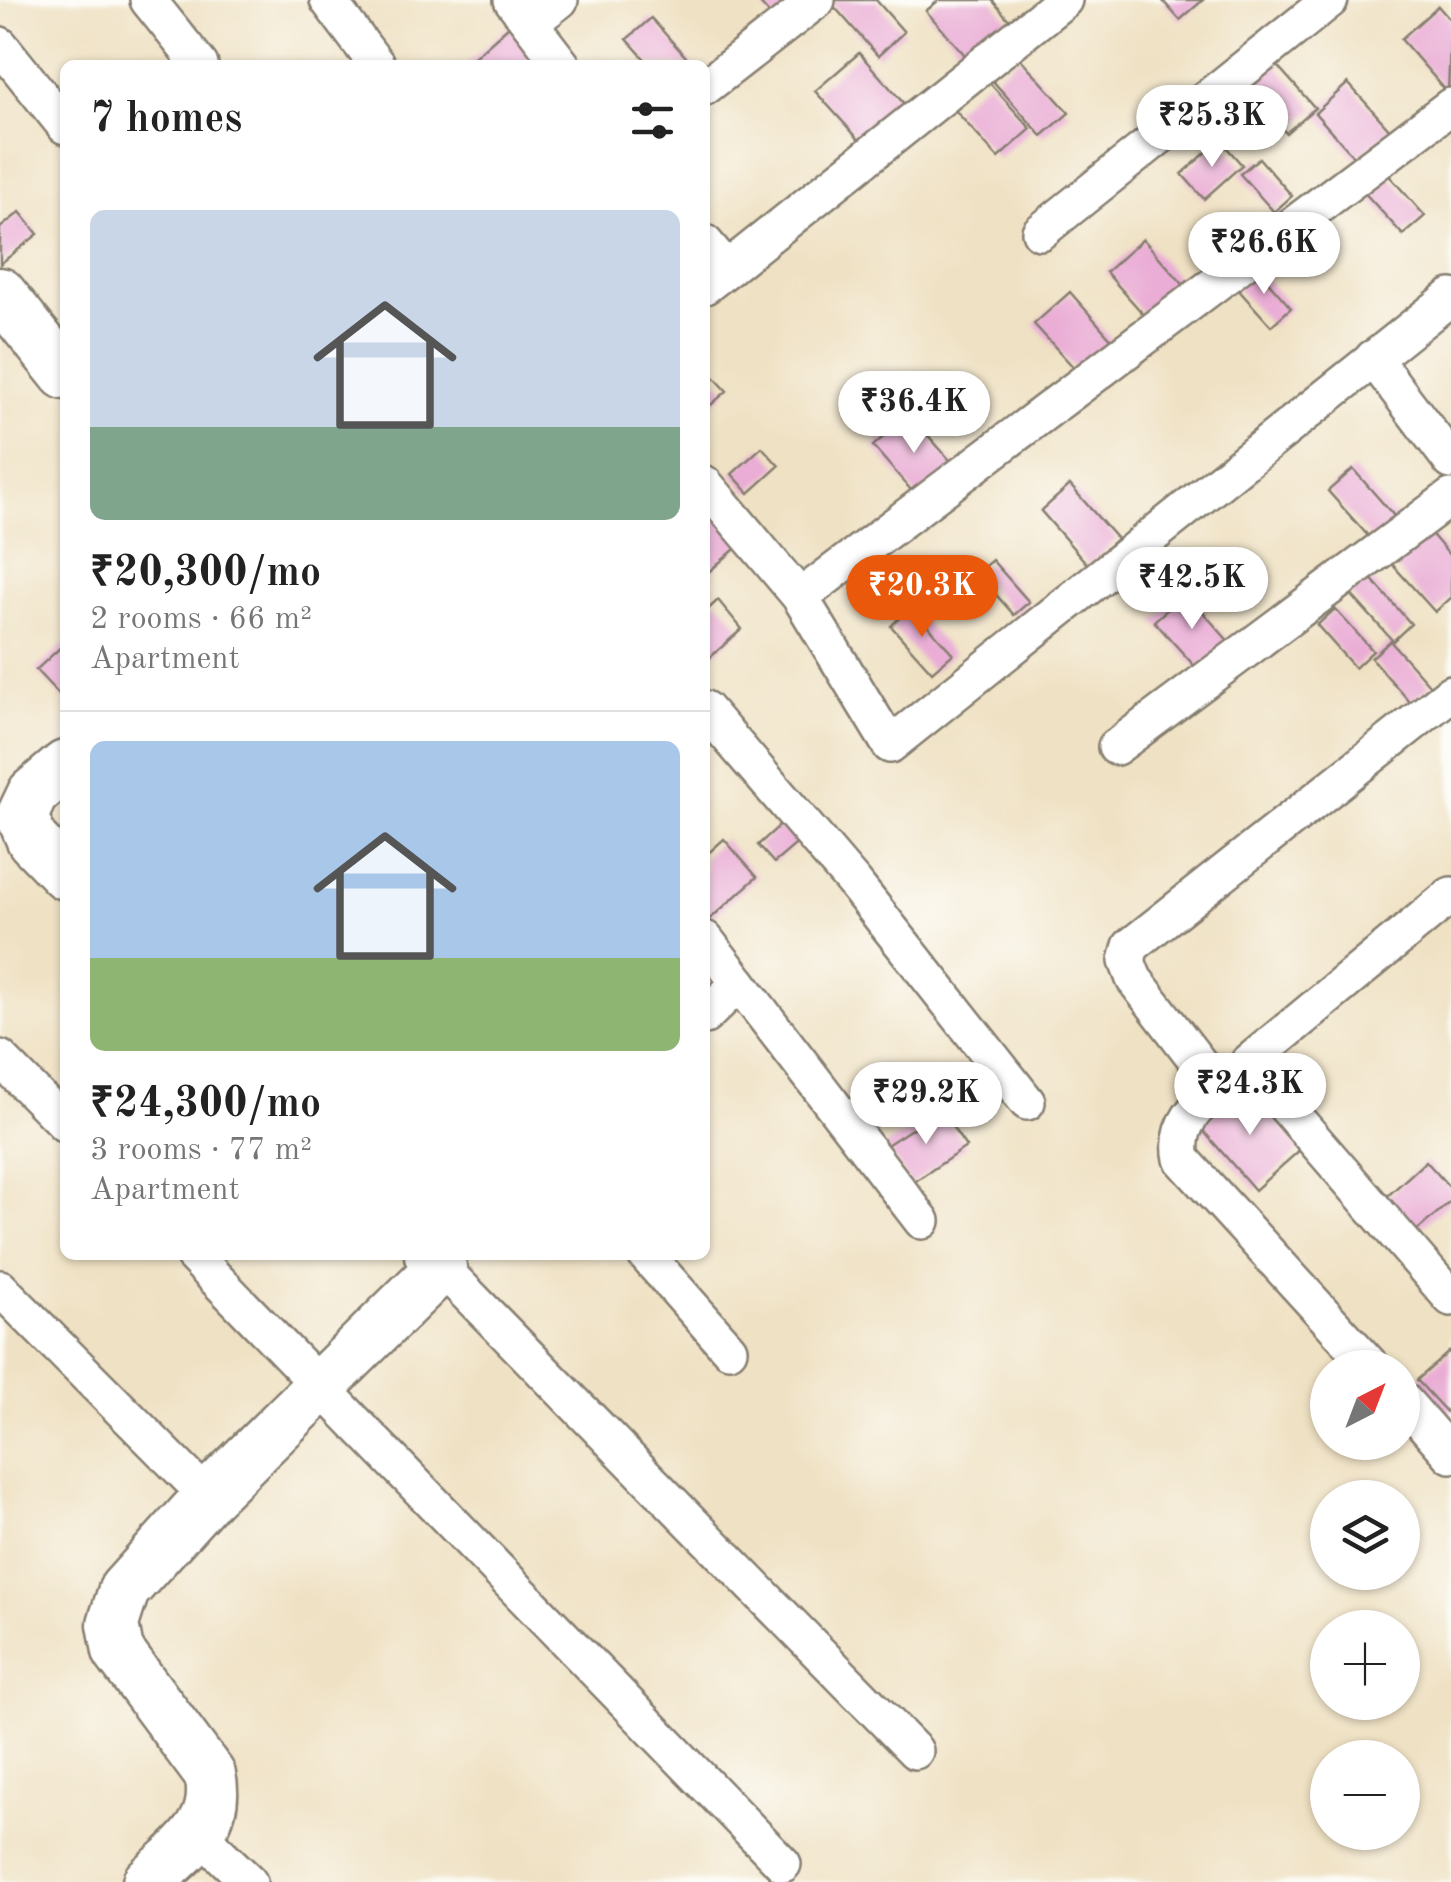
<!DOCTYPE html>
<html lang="en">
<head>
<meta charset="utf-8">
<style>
  :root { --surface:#fff; --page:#f2f2f2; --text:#222; --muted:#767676; --line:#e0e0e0; --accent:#ea580c }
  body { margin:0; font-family:"Old Standard TT",serif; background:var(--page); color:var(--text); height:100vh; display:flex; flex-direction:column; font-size:38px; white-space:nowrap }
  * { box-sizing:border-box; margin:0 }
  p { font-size:32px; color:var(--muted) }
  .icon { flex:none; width:55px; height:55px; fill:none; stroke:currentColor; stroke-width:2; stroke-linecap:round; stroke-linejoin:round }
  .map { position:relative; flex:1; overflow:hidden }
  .drawer { position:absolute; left:60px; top:60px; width:650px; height:1200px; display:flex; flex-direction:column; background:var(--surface); border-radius:15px; box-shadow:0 2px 8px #0004 }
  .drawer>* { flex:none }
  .needle { width:65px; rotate:42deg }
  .controls { position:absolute; left:1310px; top:1350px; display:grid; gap:20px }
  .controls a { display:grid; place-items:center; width:110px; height:110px; border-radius:50%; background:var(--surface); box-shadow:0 2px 8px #0004; font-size:50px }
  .price { position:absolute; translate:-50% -85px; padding:0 22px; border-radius:35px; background:#fff; color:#222; font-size:32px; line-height:65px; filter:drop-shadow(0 2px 5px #0008) }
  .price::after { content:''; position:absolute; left:50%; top:60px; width:30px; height:22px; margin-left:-15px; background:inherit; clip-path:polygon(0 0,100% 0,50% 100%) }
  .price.current { background:var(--accent); color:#fff }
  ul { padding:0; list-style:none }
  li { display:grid; align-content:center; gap:20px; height:530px; padding:0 30px }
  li+li { border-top:2px solid var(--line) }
  li span { display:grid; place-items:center; height:310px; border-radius:15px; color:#555 }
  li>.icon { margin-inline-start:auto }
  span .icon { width:180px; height:180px; fill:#fffc; stroke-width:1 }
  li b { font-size:42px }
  h2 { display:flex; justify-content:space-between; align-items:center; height:120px; padding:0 30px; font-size:42px }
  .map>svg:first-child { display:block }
  .building { fill:#eaadd6 }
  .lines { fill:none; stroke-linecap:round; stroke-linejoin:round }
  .street-casing { stroke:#867e70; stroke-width:40 }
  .secondary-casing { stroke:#867e70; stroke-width:55 }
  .street { stroke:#fff; stroke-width:35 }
  .secondary { stroke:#fff; stroke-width:50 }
</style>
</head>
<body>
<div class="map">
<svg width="1451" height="1882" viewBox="0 0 1451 1882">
  <rect width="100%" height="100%" fill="#fdfcf7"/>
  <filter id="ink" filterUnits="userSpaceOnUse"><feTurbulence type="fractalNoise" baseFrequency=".01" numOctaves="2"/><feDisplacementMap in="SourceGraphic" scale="20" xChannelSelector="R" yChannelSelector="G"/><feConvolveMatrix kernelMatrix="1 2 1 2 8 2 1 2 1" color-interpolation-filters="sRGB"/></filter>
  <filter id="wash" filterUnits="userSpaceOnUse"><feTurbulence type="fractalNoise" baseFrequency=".0048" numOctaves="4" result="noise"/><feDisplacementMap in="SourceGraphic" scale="40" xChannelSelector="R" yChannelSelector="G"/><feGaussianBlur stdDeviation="2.25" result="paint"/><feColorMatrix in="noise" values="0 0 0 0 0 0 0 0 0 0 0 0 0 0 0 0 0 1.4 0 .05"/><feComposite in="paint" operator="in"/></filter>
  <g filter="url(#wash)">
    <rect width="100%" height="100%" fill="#efe1c3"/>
    <g id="blocks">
      <!-- building -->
      <g class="building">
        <path d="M757 0H800L776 21Z"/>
        <path d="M835 0H876L904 32 878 56 831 3Z"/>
        <path d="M939 0H992L1015 27 973 64 926 11Z"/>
        <path d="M1162 0H1203L1180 20Z"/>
        <path d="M1438 6 1451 21 1448 93 1401 39Z"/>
        <path d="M651 18 693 65H650L627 39Z"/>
        <path d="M509 26 544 65H465Z"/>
        <path d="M859 53 906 106 863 144 815 91Z"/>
        <path d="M1019 57 1069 113 1042 136 992 80Z"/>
        <path d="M1275 63 1315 108 1286 133 1246 88Z"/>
        <path d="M987 80 1031 129 998 158 954 109Z"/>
        <path d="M1348 83 1390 130 1356 159 1315 113Z"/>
        <path d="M1220 140 1242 165 1204 199 1182 174Z"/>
        <path d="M1259 158 1292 196 1274 212 1240 174Z"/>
        <path d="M1385 171 1425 216 1403 235 1363 191Z"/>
        <path d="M20 212 38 234 0 264V228Z"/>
        <path d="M1143 239 1189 291 1152 324 1106 272Z"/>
        <path d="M1257 269 1291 308 1271 326 1236 287Z"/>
        <path d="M1070 292 1112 340 1077 371 1034 324Z"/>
        <path d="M705 367 727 391 705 410Z"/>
        <path d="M909 414 955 466 918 498 873 446Z"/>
        <path d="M762 447 779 466 749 493 732 474Z"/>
        <path d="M1353 469 1402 525 1378 547 1328 491Z"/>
        <path d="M1070 485 1117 539 1088 565 1041 511Z"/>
        <path d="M711 507 742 543 705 575V512Z"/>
        <path d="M1428 530 1451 557V598L1435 612 1391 563Z"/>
        <path d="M992 560 1029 602 1014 615 977 573Z"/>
        <path d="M1368 575 1411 624 1393 641 1349 592Z"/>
        <path d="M1186 593 1230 643 1199 671 1154 621Z"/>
        <path d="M718 600 742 629 705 662V612Z"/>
        <path d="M911 607 953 654 932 672 891 626Z"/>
        <path d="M1335 609 1373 651 1355 668 1317 625Z"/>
        <path d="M1390 641 1430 686 1410 702 1371 658Z"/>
        <path d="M65 643V701L36 670Z"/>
        <path d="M791 815 808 834 774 863 758 845Z"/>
        <path d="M724 839 757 877 710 919 705 913V856Z"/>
        <path d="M1246 1086 1301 1149 1255 1190 1200 1127Z"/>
        <path d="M941 1110 966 1147 911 1184 885 1146Z"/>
        <path d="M1426 1161 1451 1189V1201L1413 1234 1383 1200Z"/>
        <path d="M1451 1350V1417L1417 1380Z"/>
      </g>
    </g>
  </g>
  <g filter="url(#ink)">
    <use href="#blocks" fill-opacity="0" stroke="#867e70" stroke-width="2.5"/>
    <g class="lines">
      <defs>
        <g id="street">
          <path d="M148 0 200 65"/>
          <path d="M328 0 377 65"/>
          <path d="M512 0 562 65"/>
          <path d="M530 23 560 0"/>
          <path d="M0 45 65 126"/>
          <path d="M705 87 817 0"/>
          <path d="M1040 232 1330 0"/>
          <path d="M705 243 727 269 705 286"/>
          <path d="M727 269 1064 0"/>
          <path d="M1373 358 1451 461"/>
          <path d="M705 484 800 597 890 745 1451 297"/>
          <path d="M800 597 1451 106"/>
          <path d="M705 709 855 884 1027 1102"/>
          <path d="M1116 747 1451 497"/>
          <path d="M1451 895 1248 1063 1451 1298"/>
          <path d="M705 939 739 983"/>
          <path d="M705 1016 739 983 922 1221"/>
          <path d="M0 1058 65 1124"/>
          <path d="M1237 1073C1209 1098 1173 1117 1182 1159L1373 1368"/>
          <path d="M1219 1089 1134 979 1127 961 1131 946 1451 693"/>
          <path d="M193 1255 783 1864"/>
          <path d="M646 1255 729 1349"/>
          <path d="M441 1267 915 1751"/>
          <path d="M0 1288 208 1497"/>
          <path d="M1402 1399 1451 1455"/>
          <path d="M199 1834 249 1882"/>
        </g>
        <g id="secondary">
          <path d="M0 293 65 374"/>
          <path d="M65 766 33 793 22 816 32 840 65 874"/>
          <path d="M148 1882C182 1850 222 1826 210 1775L118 1651 113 1624 124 1590 208 1497 441 1267 430 1255"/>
        </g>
      </defs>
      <!-- street casing -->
      <use href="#street" class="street-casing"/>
      <!-- secondary casing -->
      <use href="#secondary" class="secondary-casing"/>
      <!-- street -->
      <use href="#street" class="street"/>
      <!-- secondary -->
      <use href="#secondary" class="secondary"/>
    </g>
  </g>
</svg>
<div class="controls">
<a><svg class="needle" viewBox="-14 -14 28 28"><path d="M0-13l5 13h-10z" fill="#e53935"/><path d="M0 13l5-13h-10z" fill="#767676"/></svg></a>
<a><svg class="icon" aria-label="layers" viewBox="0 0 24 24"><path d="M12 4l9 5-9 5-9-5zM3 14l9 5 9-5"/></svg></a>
<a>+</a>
<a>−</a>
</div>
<b class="price" style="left:1212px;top:170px">₹25.3K</b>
<b class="price" style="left:1264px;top:297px">₹26.6K</b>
<b class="price" style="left:914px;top:456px">₹36.4K</b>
<b class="price" style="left:1192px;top:632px">₹42.5K</b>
<b class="price current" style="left:922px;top:640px">₹20.3K</b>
<b class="price" style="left:1250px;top:1138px">₹24.3K</b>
<b class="price" style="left:926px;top:1147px">₹29.2K</b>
<section class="drawer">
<h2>7 homes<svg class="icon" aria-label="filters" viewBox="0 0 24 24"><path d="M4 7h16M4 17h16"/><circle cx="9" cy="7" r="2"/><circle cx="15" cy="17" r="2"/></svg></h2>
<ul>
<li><span style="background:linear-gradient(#c9d6e8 70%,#7fa58c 0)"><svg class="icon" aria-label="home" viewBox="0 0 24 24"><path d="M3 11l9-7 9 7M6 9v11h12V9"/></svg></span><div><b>₹20,300/mo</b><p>2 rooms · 66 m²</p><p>Apartment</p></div></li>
<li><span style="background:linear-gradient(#a9c7e8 70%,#8fb573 0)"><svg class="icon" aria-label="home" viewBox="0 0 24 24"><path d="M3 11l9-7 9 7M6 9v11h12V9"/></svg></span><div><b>₹24,300/mo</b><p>3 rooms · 77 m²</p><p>Apartment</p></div></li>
</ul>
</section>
</div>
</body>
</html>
